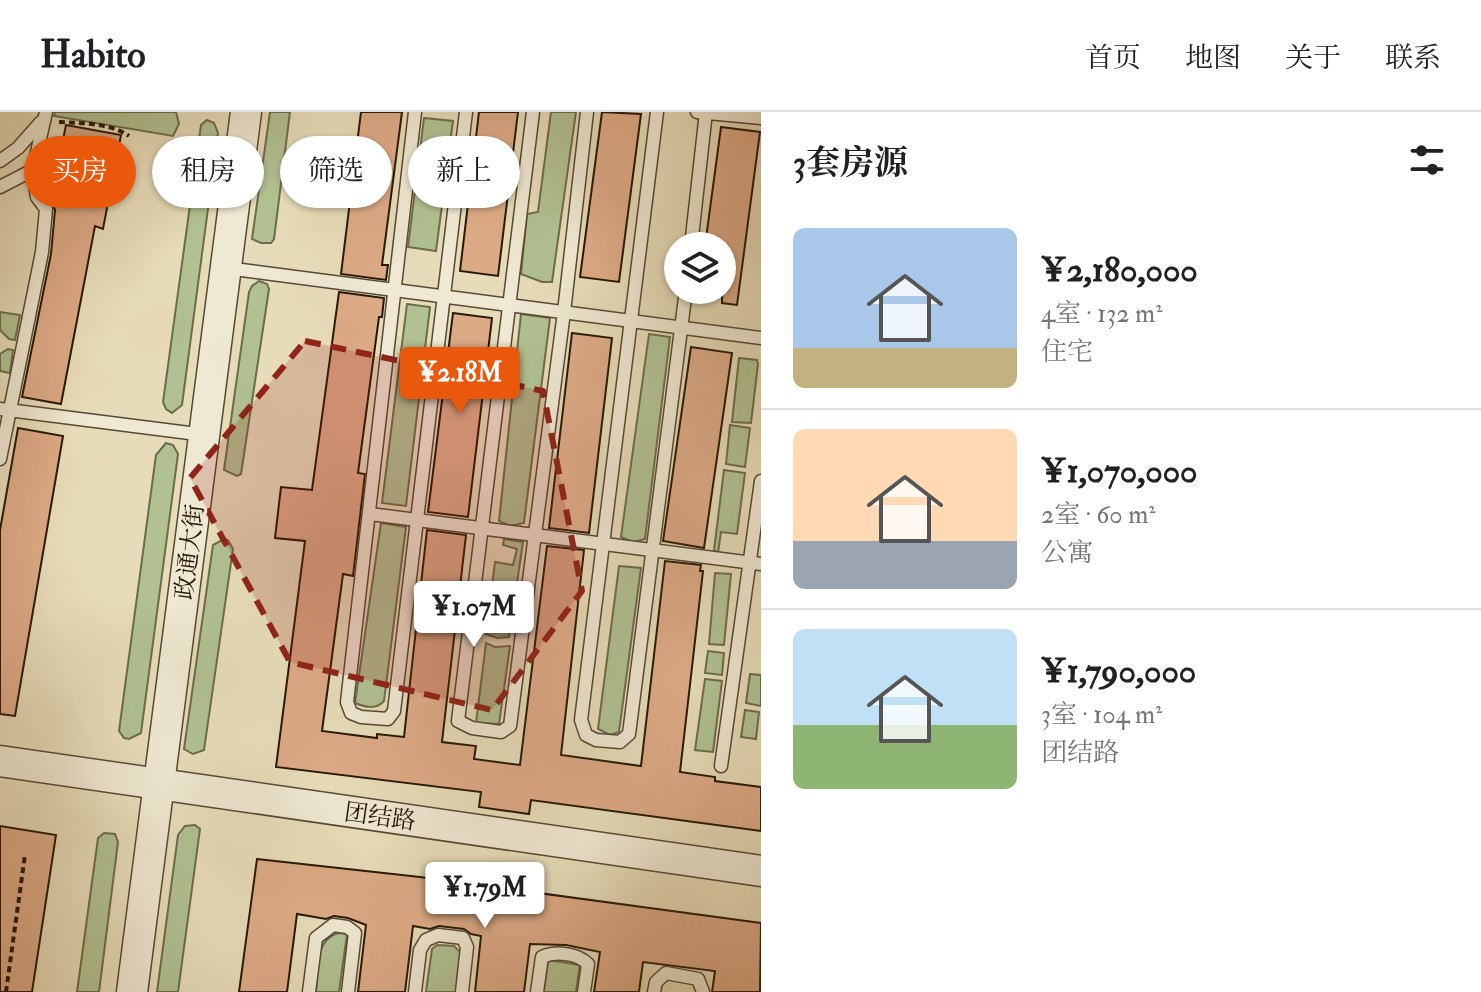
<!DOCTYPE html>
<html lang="zh">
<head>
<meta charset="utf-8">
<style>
  :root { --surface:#fff; --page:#f6f6f6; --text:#202124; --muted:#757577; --line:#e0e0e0; --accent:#ea580c }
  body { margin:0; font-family:"IM FELL Double Pica","Noto Serif SC",serif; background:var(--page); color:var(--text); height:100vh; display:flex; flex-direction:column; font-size:30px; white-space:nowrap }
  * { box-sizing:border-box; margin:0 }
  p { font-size:26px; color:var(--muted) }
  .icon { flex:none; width:44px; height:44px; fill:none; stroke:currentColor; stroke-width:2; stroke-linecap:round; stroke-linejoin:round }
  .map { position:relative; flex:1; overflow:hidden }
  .drawer { display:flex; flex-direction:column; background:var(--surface); width:720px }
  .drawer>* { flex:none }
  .guide { position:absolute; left:24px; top:24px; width:616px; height:72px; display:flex; gap:16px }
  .tools { position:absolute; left:664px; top:120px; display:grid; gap:16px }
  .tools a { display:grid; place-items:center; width:72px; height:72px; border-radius:50%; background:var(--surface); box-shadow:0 2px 6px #0004; font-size:40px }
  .price { position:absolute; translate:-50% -68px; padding:0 18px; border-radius:8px; background:#fff; color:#222; font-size:26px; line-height:52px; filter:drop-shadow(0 2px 4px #0008) }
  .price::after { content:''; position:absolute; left:50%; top:48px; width:24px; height:18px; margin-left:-12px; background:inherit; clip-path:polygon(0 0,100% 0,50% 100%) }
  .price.active { background:var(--accent); color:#fff }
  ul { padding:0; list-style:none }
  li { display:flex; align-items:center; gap:24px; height:200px; padding:0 32px }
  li+li { border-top:2px solid var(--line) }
  li span { display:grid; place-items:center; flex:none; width:224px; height:160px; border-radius:12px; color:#555 }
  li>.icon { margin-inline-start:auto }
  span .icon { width:96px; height:96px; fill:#fffc; stroke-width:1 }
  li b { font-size:34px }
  h2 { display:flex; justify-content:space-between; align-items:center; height:96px; padding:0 32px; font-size:34px }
  .tag { padding:0 28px; border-radius:36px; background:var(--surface); box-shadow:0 2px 6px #0004; font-size:28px; line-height:72px }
  .tag.active { background:var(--accent); color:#fff }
  header { display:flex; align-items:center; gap:48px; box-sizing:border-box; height:112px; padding:0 40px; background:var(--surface); border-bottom:2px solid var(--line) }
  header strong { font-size:38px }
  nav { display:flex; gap:44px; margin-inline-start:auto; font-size:28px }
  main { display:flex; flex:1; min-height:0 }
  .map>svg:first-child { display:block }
  .green { fill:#b1c192; stroke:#6c6c4c; stroke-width:2 }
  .building { fill:#ddaa86; stroke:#271706; stroke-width:2 }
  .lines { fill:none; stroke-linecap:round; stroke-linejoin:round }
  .service-casing { stroke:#574833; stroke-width:15 }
  .tertiary-casing { stroke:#574833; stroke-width:33 }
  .path { stroke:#271706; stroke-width:4; stroke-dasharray:6 4; stroke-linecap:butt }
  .service { stroke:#efe8d2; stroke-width:12 }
  .tertiary { stroke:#efe8d2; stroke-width:30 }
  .marked { fill:#8f2418; fill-opacity:0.2; stroke:#8f2418; stroke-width:6; stroke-dasharray:16 10; stroke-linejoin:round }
  .labels { text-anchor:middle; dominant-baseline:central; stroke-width:6; stroke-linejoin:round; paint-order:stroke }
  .street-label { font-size:24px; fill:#271706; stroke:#efe8d2 }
</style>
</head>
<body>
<header>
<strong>Habito</strong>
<nav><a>首页</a><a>地图</a><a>关于</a><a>联系</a></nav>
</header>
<main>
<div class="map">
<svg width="761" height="880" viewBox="0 0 761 880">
  <rect width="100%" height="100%" fill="#e7dcb9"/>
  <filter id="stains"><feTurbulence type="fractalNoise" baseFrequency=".0025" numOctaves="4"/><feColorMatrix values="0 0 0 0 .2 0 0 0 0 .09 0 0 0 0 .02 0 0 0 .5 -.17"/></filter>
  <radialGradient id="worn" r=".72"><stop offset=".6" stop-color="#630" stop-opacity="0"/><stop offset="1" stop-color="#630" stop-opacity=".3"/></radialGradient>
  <!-- green -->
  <g class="green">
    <path d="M55 0H176L179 12 173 24 54 4Z"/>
    <path d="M270 0H290L274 127 271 131H261L252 127Z"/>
    <path d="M551 0H576L552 170H542L521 162 527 102 538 100Z"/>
    <path d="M424 6 453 9 436 139 408 135Z"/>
    <path d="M207 8 214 11 218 21 182 293 172 301 166 297 163 290 201 13Z"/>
    <path d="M259 169 267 172 269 177 241 362 237 364 224 358 249 180 252 174Z"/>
    <path d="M407 192 430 195 406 394 382 391Z"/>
    <path d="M0 200 20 203 15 228 9 227 0 218Z"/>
    <path d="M521 202 550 206 524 411 510 414 499 409Z"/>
    <path d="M649 222 670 225 645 427 633 430 621 425Z"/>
    <path d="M8 237 13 238 10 261 0 259V242Z"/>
    <path d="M739 246 757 248 758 252 751 311 732 310Z"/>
    <path d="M730 313 750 316 745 355 726 352Z"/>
    <path d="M166 331 173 333 178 342 141 621 129 627 124 626 119 619 156 343Z"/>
    <path d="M724 358 745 361 737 422 721 420 718 441 714 438Z"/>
    <path d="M381 411 406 415 384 589C376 598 365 595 355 591Z"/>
    <path d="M224 427 228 428 233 437 204 638 193 642 184 637 213 433Z"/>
    <path d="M504 427 523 430 509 525 497 526 486 522 495 450 513 453 517 437 503 433Z"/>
    <path d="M619 454 641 456 619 620 610 623 598 617Z"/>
    <path d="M715 461 731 462 724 533 709 532Z"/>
    <path d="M486 531 495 535 510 534 499 612 476 611Z"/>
    <path d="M708 539 724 541 722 563 705 561Z"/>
    <path d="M750 562 761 563V594L746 591Z"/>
    <path d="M705 567 722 569 713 640 695 638Z"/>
    <path d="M745 598 759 600 756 627 741 625Z"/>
    <path d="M195 713 200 717 178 880H157L178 723 185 714Z"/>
    <path d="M104 721 115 722 118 730 99 880H77L98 726Z"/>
    <path d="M338 821 347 822 339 880H316C318 859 314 828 338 821Z"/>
    <path d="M437 833 454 834 460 840 456 880H426L432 837Z"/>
    <path d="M548 848 580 853 576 880H544Z"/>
  </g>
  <!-- building -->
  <g class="building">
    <path d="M361 0H402L382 153H388L386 168 341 162Z"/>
    <path d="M479 0H518L498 164 460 159Z"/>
    <path d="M602 0 641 2 619 170 580 165Z"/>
    <path d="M66 13 121 23 103 117 95 114 61 292 22 285 51 142 55 98 51 89Z"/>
    <path d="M721 15 760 20 737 193 722 191V134H705Z"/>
    <path d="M339 180 384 186 382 205H379L358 361 365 362 353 464 343 462 322 619 377 626V622L404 625 427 418 466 423 442 630 476 634 474 647 520 653 547 434 584 438 561 643 641 654 665 449 701 453 700 459H703L680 660 715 665V669L761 675V719L531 688 529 702 500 698 479 695 481 680 276 655 305 429 275 426 281 375 312 378Z"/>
    <path d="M453 201 492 206 468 405 428 400Z"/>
    <path d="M572 221 612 226 589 421 549 416Z"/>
    <path d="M691 235 732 241 704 436 663 429Z"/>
    <path d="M18 316 63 324 15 604 0 602V418Z"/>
    <path d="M0 714 56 723 32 880H0Z"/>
    <path d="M257 747 420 765 761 811 760 880H712L715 859 643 850 639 880H594L600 840 566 833 530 832 524 880H475L481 824 471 822 464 817 439 814 430 817 413 814 405 880H358L366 813 348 806 334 804 326 807 297 802 287 880H239Z"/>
  </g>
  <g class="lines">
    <defs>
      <g id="service">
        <path d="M415 0C391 197 371 394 347 590L351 601 361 605 388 607 394 599 466 0"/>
        <path d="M533 0 458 609 472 616 501 620 510 614 564 200 587 0"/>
        <path d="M657 0 581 608 586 623 596 628 620 630 629 622 686 178"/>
        <path d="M697 0 761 6"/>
        <path d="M0 49 18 36 41 10"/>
        <path d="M0 75 33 58"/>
        <path d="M691 134 706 0"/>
        <path d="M226 156 761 226"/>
        <path d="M0 297 205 323"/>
        <path d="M0 347 42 140 46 97 37 85 33 58 46 0"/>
        <path d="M370 402 761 452"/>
        <path d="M721 654 761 369"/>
        <path d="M309 880 316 826 333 813 347 815 355 821 348 880"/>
        <path d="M415 880 420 838 426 828 438 823 463 826 467 835 462 880"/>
        <path d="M537 880 542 845C555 839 577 841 588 852L584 880"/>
        <path d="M654 880 656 870 666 861 698 867 703 880"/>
      </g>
      <g id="tertiary">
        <path d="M0 649 761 759"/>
        <path d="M132 880 246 0"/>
      </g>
    </defs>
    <!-- service casing -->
    <use href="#service" class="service-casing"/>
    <!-- tertiary casing -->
    <use href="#tertiary" class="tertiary-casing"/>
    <!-- path -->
    <g class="path">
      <path d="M59 10C80 11 111 11 129 24"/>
      <path d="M6 880 25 743"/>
    </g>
    <!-- service -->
    <use href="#service" class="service"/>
    <!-- tertiary -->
    <use href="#tertiary" class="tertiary"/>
  </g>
  <!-- marked area -->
  <path class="marked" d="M305 229 543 279 582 479 492 598 290 550 190 366Z"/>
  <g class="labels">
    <!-- street labels -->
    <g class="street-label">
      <text transform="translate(190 440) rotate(-83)">政通大街</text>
      <text transform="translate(380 705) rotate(8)">团结路</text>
    </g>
  </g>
  <rect width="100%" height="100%" filter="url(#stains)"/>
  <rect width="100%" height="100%" fill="url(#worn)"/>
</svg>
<div class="tools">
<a><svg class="icon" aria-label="layers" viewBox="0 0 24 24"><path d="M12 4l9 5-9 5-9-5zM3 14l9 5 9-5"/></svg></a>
</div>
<b class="price active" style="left:460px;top:303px">¥2.18M</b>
<b class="price" style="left:474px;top:537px">¥1.07M</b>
<b class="price" style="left:485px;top:818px">¥1.79M</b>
<div class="guide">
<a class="tag active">买房</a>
<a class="tag">租房</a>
<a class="tag">筛选</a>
<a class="tag">新上</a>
</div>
</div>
<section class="drawer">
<h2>3套房源<svg class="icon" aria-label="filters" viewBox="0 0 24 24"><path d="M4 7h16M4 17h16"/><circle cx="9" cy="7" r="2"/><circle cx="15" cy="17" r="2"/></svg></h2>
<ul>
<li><span style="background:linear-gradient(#a9c7e8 75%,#c2b280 0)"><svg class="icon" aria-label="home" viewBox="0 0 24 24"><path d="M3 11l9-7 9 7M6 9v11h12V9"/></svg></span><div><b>¥2,180,000</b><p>4室 · 132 m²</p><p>住宅</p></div></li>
<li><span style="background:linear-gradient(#ffd9b3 70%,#9aa5b1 0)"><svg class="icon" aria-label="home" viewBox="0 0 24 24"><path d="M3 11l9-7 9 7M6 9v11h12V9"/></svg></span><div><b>¥1,070,000</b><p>2室 · 60 m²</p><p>公寓</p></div></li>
<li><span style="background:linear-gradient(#bfe0f5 60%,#8fb573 0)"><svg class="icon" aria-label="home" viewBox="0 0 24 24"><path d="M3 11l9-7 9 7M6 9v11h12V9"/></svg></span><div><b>¥1,790,000</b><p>3室 · 104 m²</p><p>团结路</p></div></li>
</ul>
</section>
</main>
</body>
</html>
